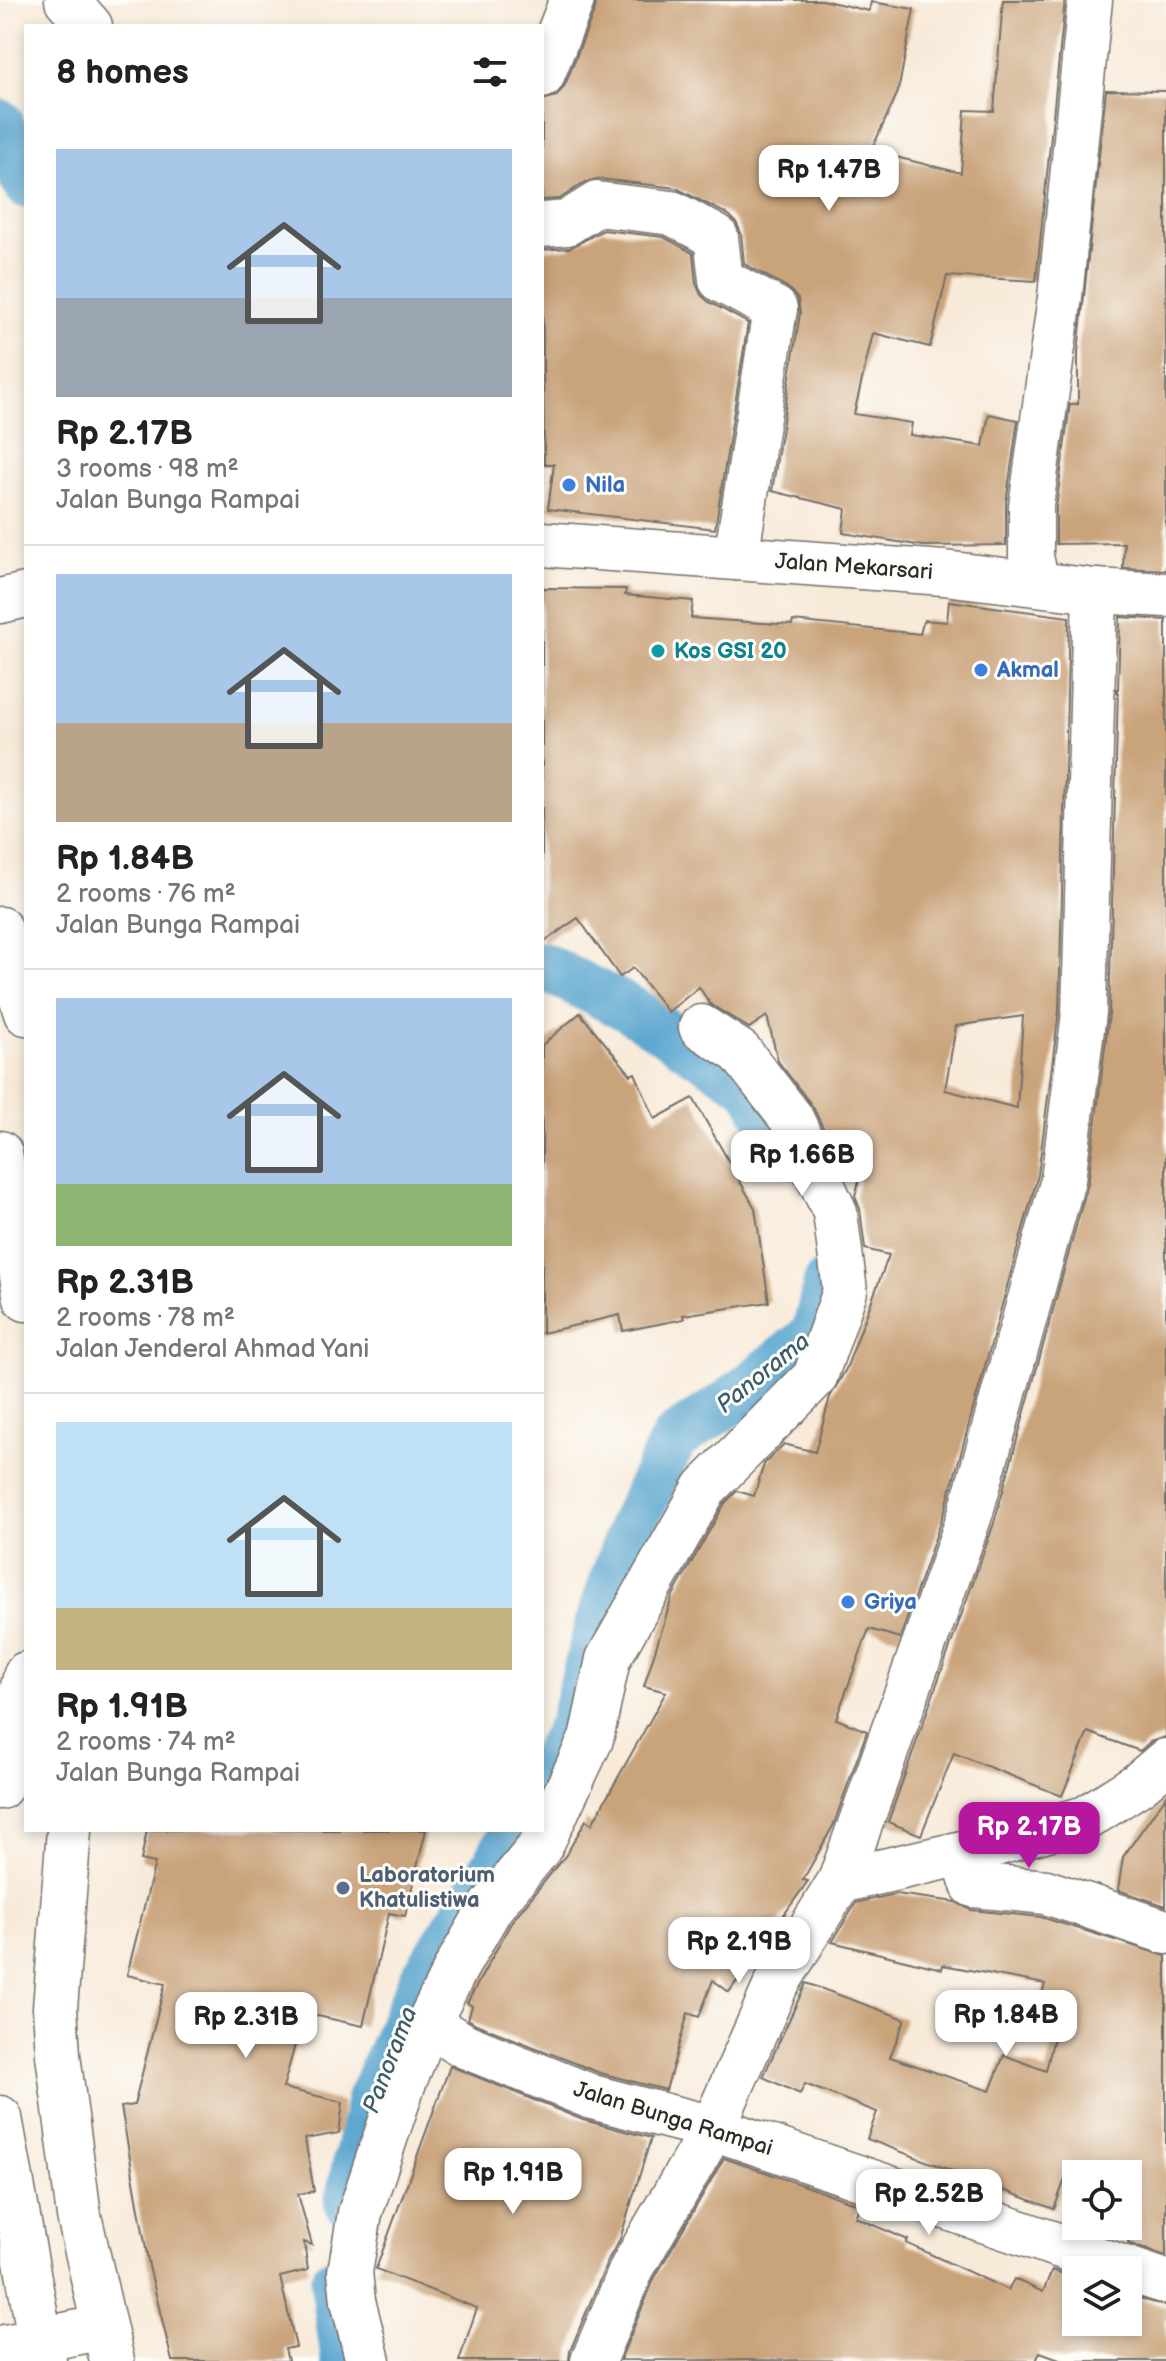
<!DOCTYPE html>
<html lang="en">
<head>
<meta charset="utf-8">
<style>
  :root { --surface:#fff; --page:#f2f2f2; --text:#222; --muted:#767676; --line:#e0e0e0; --accent:#b5179e }
  body { margin:0; font-family:"Balsamiq Sans",sans-serif; background:var(--page); color:var(--text); height:100vh; display:flex; flex-direction:column; font-size:30px; white-space:nowrap }
  * { box-sizing:border-box; margin:0 }
  p { font-size:26px; color:var(--muted) }
  .icon { flex:none; width:44px; height:44px; fill:none; stroke:currentColor; stroke-width:2; stroke-linecap:round; stroke-linejoin:round }
  .map { position:relative; flex:1; overflow:hidden }
  .details { position:absolute; left:24px; top:24px; width:520px; height:1808px; display:flex; flex-direction:column; background:var(--surface); border-radius:0px; box-shadow:0 4px 12px #0003 }
  .details>* { flex:none }
  .fabs { position:absolute; left:1062px; top:2160px; display:grid; gap:16px }
  .fabs a { display:grid; place-items:center; width:80px; height:80px; border-radius:0px; background:var(--surface); box-shadow:0 4px 12px #0003; font-size:40px }
  .price { position:absolute; translate:-50% -68px; padding:0 18px; border-radius:16px; background:#fff; color:#222; font-size:26px; line-height:52px; filter:drop-shadow(0 2px 4px #0008) }
  .price::after { content:''; position:absolute; left:50%; top:48px; width:24px; height:18px; margin-left:-12px; background:inherit; clip-path:polygon(0 0,100% 0,50% 100%) }
  .price.on { background:var(--accent); color:#fff }
  ul { padding:0; list-style:none }
  li { display:grid; align-content:center; gap:16px; height:424px; padding:0 32px }
  li+li { border-top:2px solid var(--line) }
  li span { display:grid; place-items:center; height:248px; border-radius:0px; color:#555 }
  li>.icon { margin-inline-start:auto }
  span .icon { width:144px; height:144px; fill:#fffc; stroke-width:1 }
  li b { font-size:34px }
  h2 { display:flex; justify-content:space-between; align-items:center; height:96px; padding:0 32px; font-size:34px }
  .map>svg:first-child { display:block }
  .lines { fill:none; stroke-linecap:round; stroke-linejoin:round }
  .canal { stroke:#55a3ce; stroke-width:48 }
  .building { fill:#c9a37a; fill-rule:evenodd }
  .minor-casing { stroke:#736e68; stroke-width:47 }
  .major-casing { stroke:#736e68; stroke-width:47 }
  .minor { stroke:#fff; stroke-width:44 }
  .major { stroke:#fff; stroke-width:44 }
  .shop-dot { fill:#3f7fe0; stroke:#fdfcf7; stroke-width:3 }
  .culture-dot { fill:#0f9aa8; stroke:#fdfcf7; stroke-width:3 }
  .service-dot { fill:#5c6f8a; stroke:#fdfcf7; stroke-width:3 }
  .labels { text-anchor:middle; dominant-baseline:central; stroke-width:6; stroke-linejoin:round; paint-order:stroke }
  .shop-label { font-size:22px; font-weight:bold; fill:#366cbe; stroke:#fdfcf7; text-anchor:start }
  .street-label { font-size:22px; fill:#2b2b2b; stroke:#fdfcf7 }
  .culture-label { font-size:22px; font-weight:bold; fill:#0d838f; stroke:#fdfcf7; text-anchor:start }
  .service-label { font-size:22px; font-weight:bold; fill:#4e5e75; stroke:#fdfcf7; text-anchor:start }
  .water-label { font-size:24px; font-style:italic; fill:#3c5b6c; stroke:#fdfcf7 }
</style>
</head>
<body>
<div class="map">
<svg width="1166" height="2361" viewBox="0 0 1166 2361">
  <rect width="100%" height="100%" fill="#fdfcf7"/>
  <filter id="ink" filterUnits="userSpaceOnUse"><feTurbulence type="fractalNoise" baseFrequency=".0125" numOctaves="2"/><feDisplacementMap in="SourceGraphic" scale="16" xChannelSelector="R" yChannelSelector="G"/><feConvolveMatrix kernelMatrix="1 2 1 2 8 2 1 2 1" color-interpolation-filters="sRGB"/></filter>
  <filter id="wash" filterUnits="userSpaceOnUse"><feTurbulence type="fractalNoise" baseFrequency=".006" numOctaves="4" result="noise"/><feDisplacementMap in="SourceGraphic" scale="32" xChannelSelector="R" yChannelSelector="G"/><feGaussianBlur stdDeviation="1.8" result="paint"/><feColorMatrix in="noise" values="0 0 0 0 0 0 0 0 0 0 0 0 0 0 0 0 0 1.4 0 .05"/><feComposite in="paint" operator="in"/></filter>
  <g filter="url(#wash)">
    <rect width="100%" height="100%" fill="#f8ead9"/>
    <g class="lines">
      <!-- canal -->
      <g class="canal">
        <path d="M0 123 26 184"/>
        <path d="M542 966 630 1009 752 1087 767 1116"/>
        <path d="M542 1780 572 1726 599 1623 632 1525 674 1439 733 1400 815 1334 827 1283"/>
        <path d="M348 2202 370 2100 421 1983 494 1867 515 1830"/>
        <path d="M334 2282 345 2361"/>
      </g>
    </g>
    <g id="blocks">
      <!-- building -->
      <g class="building">
        <path d="M596 0H822L869 11 871 2 914 9 898 92 871 151 961 173 965 110 994 111 1003 0H1065L1036 281 947 276 930 347 873 333 854 414 912 423 910 435 983 446 989 414 1018 420 1006 503V545L923 546 843 533 846 509 772 491 800 313 798 299 787 287 744 264 741 233 736 222 729 215 676 188 600 179 584 183 559 199 542 200V100L557 96 565 85 595 9Z"/>
        <path d="M1106 90 1166 91V570L1123 568 1124 543 1056 544V508L1070 404H1078V352Z"/>
        <path d="M603 230 664 237 693 253 696 283 701 295 709 302 748 323 715 529 548 509 554 464H544L542 250 570 248Z"/>
        <path d="M542 588 626 589 625 595 693 601 691 618 792 625 793 621 920 634 924 620 947 622 949 601 1069 617 1059 1011 1038 1175 946 1507 900 1638 869 1629 836 1719 867 1731 833 1826 803 1880 808 1881 729 1992 713 1980 699 2017 688 2013 666 2090 600 2073 476 2024 468 2019 472 2006 467 2003 512 1921 566 1855 586 1820 592 1824 666 1692 644 1686 672 1597 725 1503 737 1491 754 1496 764 1464 784 1444 815 1452 830 1397 846 1369 889 1255 865 1249 860 1209 855 1196 866 1153 839 1161 813 1107 778 1061 767 1016 749 1028 710 1004 699 987 668 1012 633 968 620 977 578 918 542 943ZM1023 1016 1017 1108 945 1090 956 1026Z"/>
        <path d="M1120 617 1166 620V1737L1150 1742 1140 1751 1088 1732 1062 1796 954 1753 921 1835 888 1822 994 1523 1088 1183 1109 1014Z"/>
        <path d="M580 1013 631 1075 635 1073 655 1119 693 1098 755 1208 769 1302 683 1315 684 1319 623 1331 620 1315 542 1333V1045Z"/>
        <path d="M1166 1796V1906L1118 1890 1123 1857Z"/>
        <path d="M147 1830H426L405 1916 389 1913 363 2026 304 2013 283 2088 343 2102 339 2133 305 2139 314 2191 298 2194 312 2245 304 2242 308 2270 280 2277 296 2347 285 2349 288 2361H172L149 2266 121 2107 134 2105 165 1984 127 1975 155 1863 141 1860Z"/>
        <path d="M896 1894 956 1902 971 1910 1041 1917 1166 1956V2256L1128 2243V2174H1067L1054 2209 867 2139 877 2112 805 2084 800 2094 763 2077 806 1983 905 2019 890 2057 990 2091 1004 2055 1046 2071 1063 1999 1042 1994 1045 1984 943 1965 942 1969 832 1942 856 1903Z"/>
        <path d="M450 2066 583 2120 651 2138 620 2239 609 2258 570 2351 569 2361H459L477 2308 376 2269Z"/>
        <path d="M724 2158 860 2205 855 2217 908 2240 906 2243 1008 2290 1014 2279 1043 2292 1052 2270 1076 2278V2322H1128V2295L1166 2306V2361H1065L1040 2352 1036 2361 620 2360 654 2279Z"/>
      </g>
    </g>
  </g>
  <g filter="url(#ink)">
    <use href="#blocks" fill-opacity="0" stroke="#736e68" stroke-width="2"/>
    <g class="lines">
      <defs>
        <g id="minor">
          <path d="M67 0 90 26"/>
          <path d="M542 76 572 0"/>
          <path d="M542 225 567 223 597 204 672 213 716 237 721 280 775 309 736 558"/>
          <path d="M542 544 944 573 1095 591 1166 595"/>
          <path d="M1037 583 1031 557V506L1060 297 1090 0"/>
          <path d="M0 601 26 595"/>
          <path d="M701 1027 740 1052 791 1118 835 1212 845 1291 815 1377 705 1488 608 1659 591 1739 540 1847 491 1907 457 1966 428 2024 465 2046 592 2097 713 2128 1166 2282"/>
          <path d="M963 1853 973 1885 1046 1892 1166 1932"/>
          <path d="M840 1881 963 1853 1086 1818 1139 1784 1166 1761"/>
          <path d="M0 2348 104 2327"/>
          <path d="M368 2361 353 2301 350 2272 360 2213 404 2082 428 2024"/>
          <path d="M593 2361 632 2268 713 2128 776 1985 840 1881 970 1515 1063 1180 1084 1013 1095 591"/>
        </g>
        <g id="major">
          <path d="M0 929 26 1013"/>
          <path d="M0 1153 26 1299"/>
          <path d="M0 1787 26 1674"/>
          <path d="M69 1830 55 2008 58 2055 79 2216 112 2361"/>
          <path d="M0 2118 44 2361"/>
        </g>
      </defs>
      <!-- minor casing -->
      <use href="#minor" class="minor-casing"/>
      <!-- major casing -->
      <use href="#major" class="major-casing"/>
      <!-- minor -->
      <use href="#minor" class="minor"/>
      <!-- major -->
      <use href="#major" class="major"/>
    </g>
  </g>
  <!-- markers -->
  <g class="shop-dot">
    <circle cx="569" cy="485" r="8"/>
    <circle cx="981" cy="670" r="8"/>
    <circle cx="848" cy="1602" r="8"/>
  </g>
  <circle class="culture-dot" cx="658" cy="651" r="8"/>
  <circle class="service-dot" cx="343" cy="1888" r="8"/>
  <g class="labels">
    <!-- shop labels -->
    <g class="shop-label">
      <text x="585" y="485">Nila</text>
      <text x="997" y="670">Akmal</text>
      <text x="864" y="1602">Griya</text>
    </g>
    <!-- street labels -->
    <g class="street-label">
      <text transform="translate(854 567) rotate(4)">Jalan Mekarsari</text>
      <text transform="translate(673 2119) rotate(17)">Jalan Bunga Rampai</text>
    </g>
    <!-- culture labels -->
    <g class="culture-label">
      <text x="674" y="651">Kos GSI 20</text>
    </g>
    <!-- service labels -->
    <g class="service-label">
      <text x="359" y="1875">Laboratorium<tspan x="359" dy="25">Khatulistiwa</tspan></text>
    </g>
    <!-- water labels -->
    <g class="water-label">
      <text transform="translate(763 1373) rotate(-39)">Panorama</text>
      <text transform="translate(390 2060) rotate(-69)">Panorama</text>
    </g>
  </g>
</svg>
<div class="fabs">
<a><svg class="icon" aria-label="locate" viewBox="0 0 24 24"><circle cx="12" cy="12" r="6"/><path d="M12 2v4M12 18v4M2 12h4M18 12h4"/></svg></a>
<a><svg class="icon" aria-label="layers" viewBox="0 0 24 24"><path d="M12 4l9 5-9 5-9-5zM3 14l9 5 9-5"/></svg></a>
</div>
<b class="price" style="left:829px;top:213px">Rp 1.47B</b>
<b class="price" style="left:802px;top:1198px">Rp 1.66B</b>
<b class="price on" style="left:1029px;top:1870px">Rp 2.17B</b>
<b class="price" style="left:739px;top:1985px">Rp 2.19B</b>
<b class="price" style="left:1006px;top:2058px">Rp 1.84B</b>
<b class="price" style="left:246px;top:2060px">Rp 2.31B</b>
<b class="price" style="left:513px;top:2216px">Rp 1.91B</b>
<b class="price" style="left:929px;top:2237px">Rp 2.52B</b>
<section class="details">
<h2>8 homes<svg class="icon" aria-label="filters" viewBox="0 0 24 24"><path d="M4 7h16M4 17h16"/><circle cx="9" cy="7" r="2"/><circle cx="15" cy="17" r="2"/></svg></h2>
<ul>
<li><span style="background:linear-gradient(#a9c7e8 60%,#9aa5b1 0)"><svg class="icon" aria-label="home" viewBox="0 0 24 24"><path d="M3 11l9-7 9 7M6 9v11h12V9"/></svg></span><div><b>Rp 2.17B</b><p>3 rooms · 98 m²</p><p>Jalan Bunga Rampai</p></div></li>
<li><span style="background:linear-gradient(#a9c7e8 60%,#b9a48a 0)"><svg class="icon" aria-label="home" viewBox="0 0 24 24"><path d="M3 11l9-7 9 7M6 9v11h12V9"/></svg></span><div><b>Rp 1.84B</b><p>2 rooms · 76 m²</p><p>Jalan Bunga Rampai</p></div></li>
<li><span style="background:linear-gradient(#a9c7e8 75%,#8fb573 0)"><svg class="icon" aria-label="home" viewBox="0 0 24 24"><path d="M3 11l9-7 9 7M6 9v11h12V9"/></svg></span><div><b>Rp 2.31B</b><p>2 rooms · 78 m²</p><p>Jalan Jenderal Ahmad Yani</p></div></li>
<li><span style="background:linear-gradient(#bfe0f5 75%,#c2b280 0)"><svg class="icon" aria-label="home" viewBox="0 0 24 24"><path d="M3 11l9-7 9 7M6 9v11h12V9"/></svg></span><div><b>Rp 1.91B</b><p>2 rooms · 74 m²</p><p>Jalan Bunga Rampai</p></div></li>
</ul>
</section>
</div>
</body>
</html>
